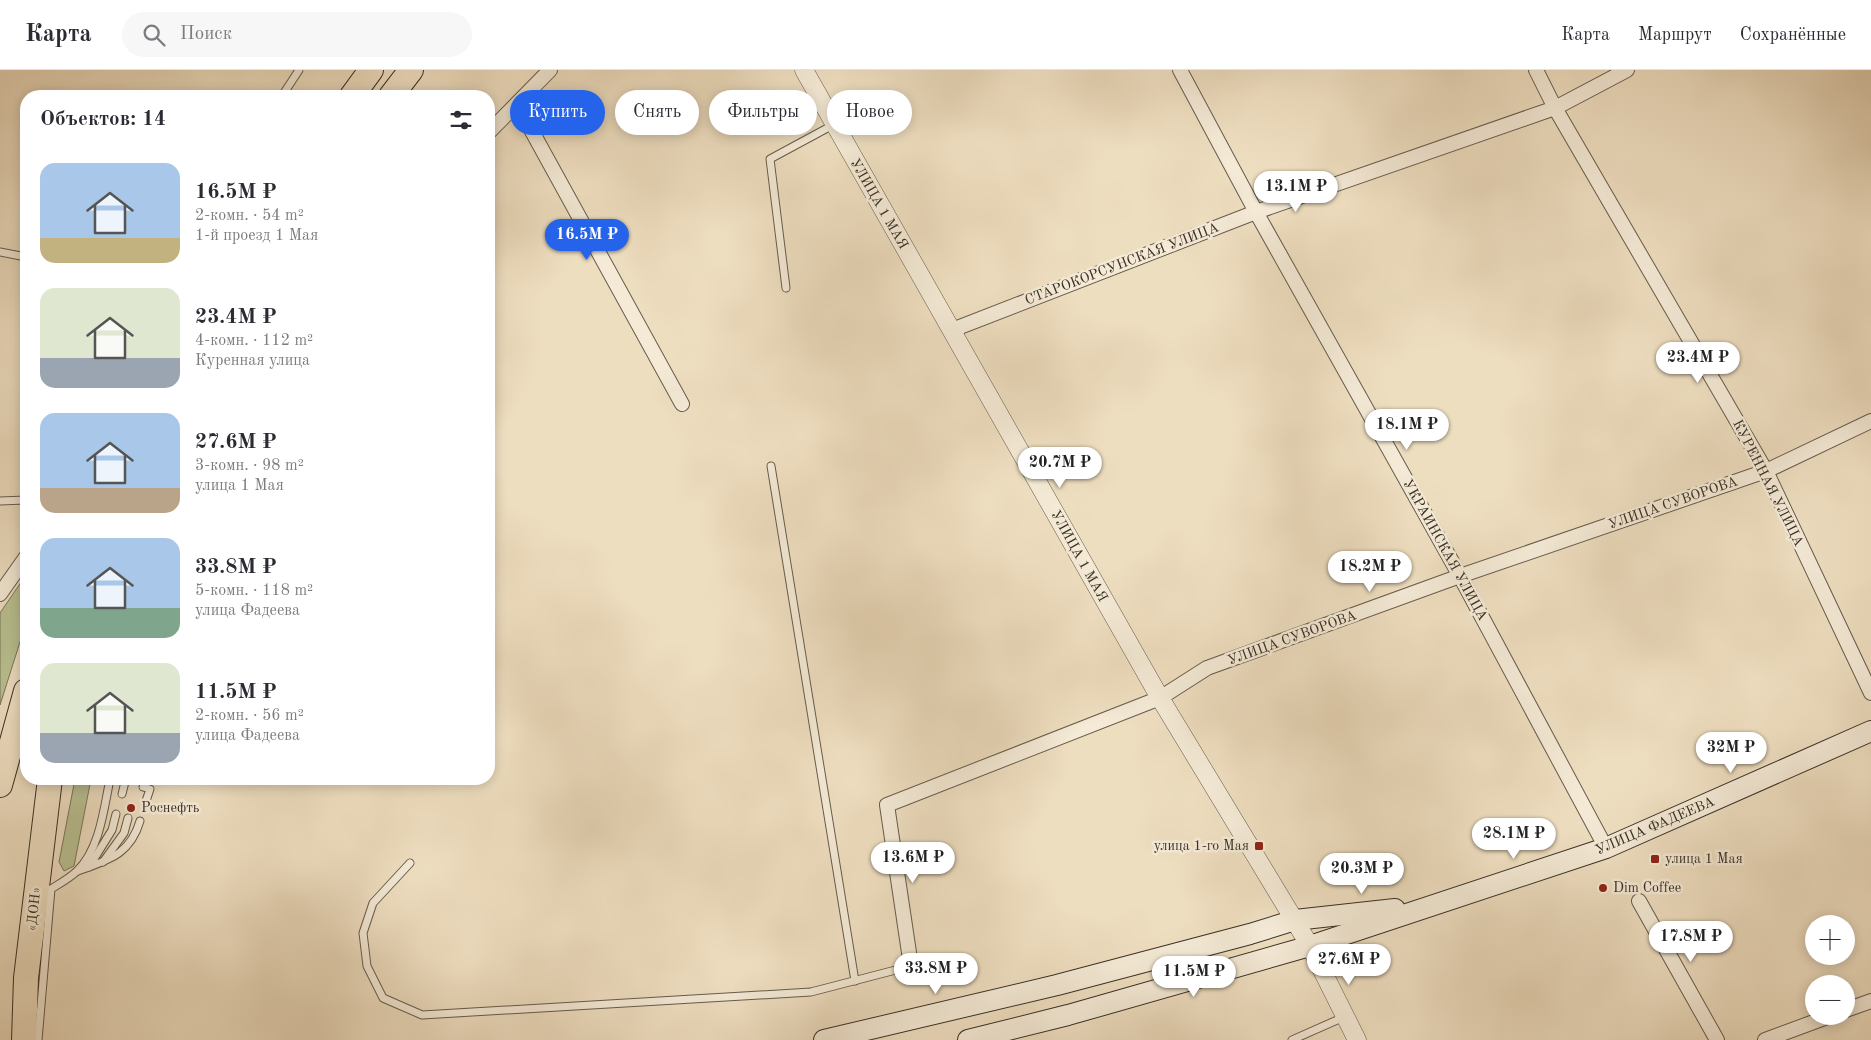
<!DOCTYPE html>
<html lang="ru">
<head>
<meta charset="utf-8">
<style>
  :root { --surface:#fff; --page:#f7f7f7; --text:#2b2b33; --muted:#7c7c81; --line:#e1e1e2; --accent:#2563eb }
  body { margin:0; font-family:"Old Standard TT",serif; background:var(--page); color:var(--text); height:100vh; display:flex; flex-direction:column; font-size:19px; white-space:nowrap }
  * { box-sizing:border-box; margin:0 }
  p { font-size:16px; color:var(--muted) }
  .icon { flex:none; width:28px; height:28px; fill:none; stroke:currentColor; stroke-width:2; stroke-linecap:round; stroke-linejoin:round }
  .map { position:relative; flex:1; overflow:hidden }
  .sheet { position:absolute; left:20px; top:20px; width:475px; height:695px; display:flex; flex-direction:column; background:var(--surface); border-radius:20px; box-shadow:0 2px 12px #0003 }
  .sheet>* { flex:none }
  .hud { position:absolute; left:510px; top:20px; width:475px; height:45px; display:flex; gap:10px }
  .fabs { position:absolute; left:1805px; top:845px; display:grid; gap:10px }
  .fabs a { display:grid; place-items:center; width:50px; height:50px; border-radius:50%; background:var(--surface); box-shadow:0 2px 12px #0003; font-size:25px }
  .price { position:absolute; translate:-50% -42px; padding:0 11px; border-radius:18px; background:#fff; color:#222; font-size:16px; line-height:32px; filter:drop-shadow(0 1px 2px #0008) }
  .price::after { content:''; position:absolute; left:50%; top:30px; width:15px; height:11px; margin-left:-8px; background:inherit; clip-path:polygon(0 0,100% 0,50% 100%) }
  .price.current { background:var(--accent); color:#fff }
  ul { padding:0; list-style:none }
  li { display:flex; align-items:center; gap:15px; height:125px; padding:0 20px }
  li span { display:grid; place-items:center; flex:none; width:140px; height:100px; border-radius:15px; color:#555 }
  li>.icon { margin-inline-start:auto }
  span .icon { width:60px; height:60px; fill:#fffc; stroke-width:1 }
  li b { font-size:21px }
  h2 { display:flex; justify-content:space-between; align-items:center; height:60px; padding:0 20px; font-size:21px }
  .chip { padding:0 18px; border-radius:22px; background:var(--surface); box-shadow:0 2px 12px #0003; font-size:18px; line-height:45px }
  .chip.current { background:var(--accent); color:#fff }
  header { display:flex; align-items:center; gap:30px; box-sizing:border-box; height:70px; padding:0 25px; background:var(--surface); border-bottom:1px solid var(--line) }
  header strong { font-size:24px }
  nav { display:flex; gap:28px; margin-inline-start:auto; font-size:18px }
  .search { width:350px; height:45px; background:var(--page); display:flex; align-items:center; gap:12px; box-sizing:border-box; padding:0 18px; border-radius:28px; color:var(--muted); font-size:19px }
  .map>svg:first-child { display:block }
  .green { fill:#b9c192; stroke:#79785c }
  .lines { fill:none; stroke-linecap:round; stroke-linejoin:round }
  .service-casing { stroke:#665c4c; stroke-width:9 }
  .minor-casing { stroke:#665c4c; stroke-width:16 }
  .tertiary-casing { stroke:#665c4c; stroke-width:19 }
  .secondary-casing { stroke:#393025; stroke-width:22 }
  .trunk-casing { stroke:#393025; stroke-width:26 }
  .service { stroke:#f4ead6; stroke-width:7 }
  .minor { stroke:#f4ead6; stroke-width:14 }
  .tertiary { stroke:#f4ead6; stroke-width:18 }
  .secondary { stroke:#f4ead6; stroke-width:20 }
  .trunk { stroke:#eedec0; stroke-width:24 }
  .poi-dot { fill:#8f2418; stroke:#f4ead6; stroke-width:2 }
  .labels { text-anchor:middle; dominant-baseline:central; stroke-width:5; stroke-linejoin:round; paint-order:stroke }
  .street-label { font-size:14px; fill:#393025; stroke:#f4ead6 }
  .poi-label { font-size:14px; fill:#393025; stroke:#f4ead6; text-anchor:start }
</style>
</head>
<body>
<header>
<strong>Карта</strong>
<div class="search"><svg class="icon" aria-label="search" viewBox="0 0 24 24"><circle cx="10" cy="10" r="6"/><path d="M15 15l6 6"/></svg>Поиск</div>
<nav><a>Карта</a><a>Маршрут</a><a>Сохранённые</a></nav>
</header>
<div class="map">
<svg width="1871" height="970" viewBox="0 0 1871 970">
  <rect width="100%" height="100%" fill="#eedec0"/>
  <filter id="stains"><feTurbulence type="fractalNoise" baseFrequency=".004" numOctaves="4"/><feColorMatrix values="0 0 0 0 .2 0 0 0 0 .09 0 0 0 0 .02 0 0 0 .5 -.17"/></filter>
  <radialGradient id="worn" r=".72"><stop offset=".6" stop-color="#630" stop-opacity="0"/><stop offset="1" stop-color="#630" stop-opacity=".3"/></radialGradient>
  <!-- green -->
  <g class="green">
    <path d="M26 505V553L0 635V543Z"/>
    <path d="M75 709H91L74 796 64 801 59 792Z"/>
  </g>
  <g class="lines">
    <defs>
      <g id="service">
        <path d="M282 26 299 0"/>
        <path d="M0 182 26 187"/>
        <path d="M786 218 770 89 833 55"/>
        <path d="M771 396 855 911"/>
        <path d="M0 431 26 430"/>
        <path d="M143 717 150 719 146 731"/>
        <path d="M122 724 125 712"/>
        <path d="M103 792 124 763 128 748"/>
        <path d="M410 793 373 833 363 863 367 896 383 928 422 945 811 922 911 896"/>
        <path d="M89 797 112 760 116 744"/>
        <path d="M78 801C108 790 130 785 140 751"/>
        <path d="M38 970 51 819C59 814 70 808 77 801 100 779 104 738 110 709"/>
        <path d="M1292 970 1344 947"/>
      </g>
      <g id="minor">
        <path d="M1180 0 1256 142 1460 506 1606 778"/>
        <path d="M1536 0 1555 38 1766 401 1871 623"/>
        <path d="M517 34 682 334"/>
        <path d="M489 62 550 0"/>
        <path d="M952 260 1256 142 1555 38 1627 0"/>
        <path d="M0 524 26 487"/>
        <path d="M1639 831 1717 970"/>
        <path d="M911 896 887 735 1160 628 1207 598 1460 506 1766 401 1871 351"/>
        <path d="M1846 940 1871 931"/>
        <path d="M1765 970 1830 946"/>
      </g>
      <path id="tertiary" d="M804 0 1160 628 1310 876 1357 970"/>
      <g id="secondary">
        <path d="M824 970 1057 915 1250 864 1295 850 1395 839"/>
        <path d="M968 970 1068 945 1310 876 1606 778 1871 661"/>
      </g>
      <g id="trunk">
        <path d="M352 26 371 0"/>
        <path d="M391 26 411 0"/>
        <path d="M0 715 26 621"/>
        <path d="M24 970 26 908 50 709"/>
      </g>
    </defs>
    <!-- service casing -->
    <use href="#service" class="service-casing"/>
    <!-- minor casing -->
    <use href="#minor" class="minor-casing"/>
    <!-- tertiary casing -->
    <use href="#tertiary" class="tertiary-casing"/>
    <!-- secondary casing -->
    <use href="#secondary" class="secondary-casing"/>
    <!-- trunk casing -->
    <use href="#trunk" class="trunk-casing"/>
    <!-- service -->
    <use href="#service" class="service"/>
    <!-- minor -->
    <use href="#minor" class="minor"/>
    <!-- tertiary -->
    <use href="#tertiary" class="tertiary"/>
    <!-- secondary -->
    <use href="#secondary" class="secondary"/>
    <!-- trunk -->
    <use href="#trunk" class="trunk"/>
  </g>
  <!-- markers -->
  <g class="poi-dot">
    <circle cx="131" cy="738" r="5"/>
    <rect x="1254" y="771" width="10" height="10" rx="2.5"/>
    <rect x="1650" y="784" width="10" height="10" rx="2.5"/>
    <circle cx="1603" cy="818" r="5"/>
  </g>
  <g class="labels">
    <!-- street labels -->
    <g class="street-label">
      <text transform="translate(879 134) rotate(60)">УЛИЦА 1 МАЯ</text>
      <text transform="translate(1122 194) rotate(-21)">СТАРОКОРСУНСКАЯ УЛИЦА</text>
      <text transform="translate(1768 413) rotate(63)">КУРЕННАЯ УЛИЦА</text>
      <text transform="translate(1673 433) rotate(-19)">УЛИЦА СУВОРОВА</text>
      <text transform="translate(1445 480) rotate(61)">УКРАИНСКАЯ УЛИЦА</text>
      <text transform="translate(1079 486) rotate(61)">УЛИЦА 1 МАЯ</text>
      <text transform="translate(1292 568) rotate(-20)">УЛИЦА СУВОРОВА</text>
      <text transform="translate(1655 756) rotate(-23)">УЛИЦА ФАДЕЕВА</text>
      <text transform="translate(34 839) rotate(-84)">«ДОН»</text>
    </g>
    <!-- poi labels -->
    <g class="poi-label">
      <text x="141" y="738">Роснефть</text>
      <text x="1249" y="776" text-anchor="end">улица 1-го Мая</text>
      <text x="1665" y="789">улица 1 Мая</text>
      <text x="1613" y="818">Dim Coffee</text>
    </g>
  </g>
  <rect width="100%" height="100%" filter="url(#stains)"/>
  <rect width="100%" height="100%" fill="url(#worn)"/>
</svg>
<div class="fabs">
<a>+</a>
<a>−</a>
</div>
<b class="price" style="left:1296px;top:143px">13.1M ₽</b>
<b class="price current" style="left:587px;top:191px">16.5M ₽</b>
<b class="price" style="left:1698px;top:314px">23.4M ₽</b>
<b class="price" style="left:1407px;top:381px">18.1M ₽</b>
<b class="price" style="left:1060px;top:419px">20.7M ₽</b>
<b class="price" style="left:1370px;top:523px">18.2M ₽</b>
<b class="price" style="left:1731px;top:704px">32M ₽</b>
<b class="price" style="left:1514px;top:790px">28.1M ₽</b>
<b class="price" style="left:913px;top:814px">13.6M ₽</b>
<b class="price" style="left:1362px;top:825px">20.3M ₽</b>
<b class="price" style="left:1691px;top:893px">17.8M ₽</b>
<b class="price" style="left:1349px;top:916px">27.6M ₽</b>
<b class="price" style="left:936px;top:925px">33.8M ₽</b>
<b class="price" style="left:1194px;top:928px">11.5M ₽</b>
<div class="hud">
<a class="chip current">Купить</a>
<a class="chip">Снять</a>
<a class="chip">Фильтры</a>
<a class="chip">Новое</a>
</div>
<section class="sheet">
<h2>Объектов: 14<svg class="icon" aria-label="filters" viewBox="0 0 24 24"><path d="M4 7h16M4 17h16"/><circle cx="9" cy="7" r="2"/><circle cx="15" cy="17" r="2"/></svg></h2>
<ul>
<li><span style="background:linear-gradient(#a9c7e8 75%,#c2b280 0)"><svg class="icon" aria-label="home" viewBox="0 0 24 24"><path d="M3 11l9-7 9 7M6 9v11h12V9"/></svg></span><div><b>16.5M ₽</b><p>2-комн. · 54 m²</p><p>1-й проезд 1 Мая</p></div></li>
<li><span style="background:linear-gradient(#dfe7d0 70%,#9aa5b1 0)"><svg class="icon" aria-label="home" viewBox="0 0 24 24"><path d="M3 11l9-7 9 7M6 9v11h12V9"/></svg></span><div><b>23.4M ₽</b><p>4-комн. · 112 m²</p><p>Куренная улица</p></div></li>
<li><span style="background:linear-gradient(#a9c7e8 75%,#b9a48a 0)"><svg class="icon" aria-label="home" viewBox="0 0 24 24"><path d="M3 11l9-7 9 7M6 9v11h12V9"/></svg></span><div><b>27.6M ₽</b><p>3-комн. · 98 m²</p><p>улица 1 Мая</p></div></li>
<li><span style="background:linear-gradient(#a9c7e8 70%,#7fa58c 0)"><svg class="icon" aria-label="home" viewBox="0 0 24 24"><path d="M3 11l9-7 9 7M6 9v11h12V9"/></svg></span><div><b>33.8M ₽</b><p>5-комн. · 118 m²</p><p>улица Фадеева</p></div></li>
<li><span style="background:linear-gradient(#dfe7d0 70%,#9aa5b1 0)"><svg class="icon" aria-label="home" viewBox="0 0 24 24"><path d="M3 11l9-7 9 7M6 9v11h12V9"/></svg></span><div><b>11.5M ₽</b><p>2-комн. · 56 m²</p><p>улица Фадеева</p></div></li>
</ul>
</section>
</div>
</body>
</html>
